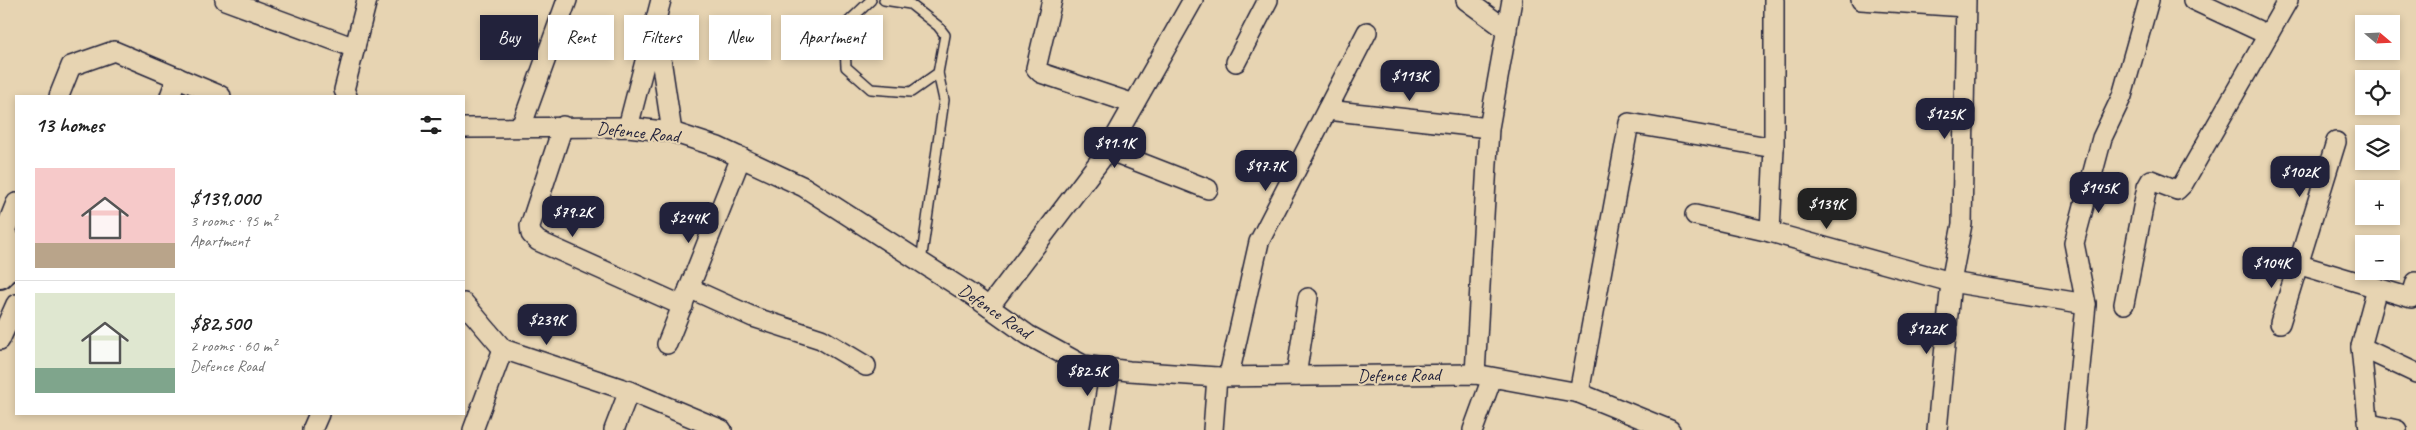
<!DOCTYPE html>
<html lang="en">
<head>
<meta charset="utf-8">
<style>
  :root { --surface:#fff; --page:#f6f6f6; --text:#222; --muted:#767676; --line:#e0e0e0; --accent:#22223b }
  body { margin:0; font-family:Caveat,sans-serif; background:var(--page); color:var(--text); height:100vh; display:flex; flex-direction:column; font-size:19px; white-space:nowrap }
  * { box-sizing:border-box; margin:0 }
  p { font-size:16px; color:var(--muted) }
  .icon { flex:none; width:28px; height:28px; fill:none; stroke:currentColor; stroke-width:2; stroke-linecap:round; stroke-linejoin:round }
  .map { position:relative; flex:1; overflow:hidden }
  .side { position:absolute; left:15px; top:95px; width:450px; height:320px; display:flex; flex-direction:column; background:var(--surface); border-radius:0px; box-shadow:0 2px 8px #0003 }
  .side>* { flex:none }
  .guide { position:absolute; left:480px; top:15px; width:475px; height:45px; display:flex; gap:10px }
  .needle { width:32px; rotate:109deg }
  .buttons { position:absolute; left:2355px; top:15px; display:grid; gap:10px }
  .buttons a { display:grid; place-items:center; width:45px; height:45px; border-radius:0px; background:var(--surface); box-shadow:0 2px 8px #0003; font-size:25px }
  .price { position:absolute; translate:-50% -42px; padding:0 11px; border-radius:10px; background:var(--accent); color:#fff; font-size:16px; line-height:32px; filter:drop-shadow(0 1px 2px #0008) }
  .price::after { content:''; position:absolute; left:50%; top:30px; width:15px; height:11px; margin-left:-8px; background:inherit; clip-path:polygon(0 0,100% 0,50% 100%) }
  .price.active { background:#222; color:#fff }
  ul { padding:0; list-style:none }
  li { display:flex; align-items:center; gap:15px; height:125px; padding:0 20px }
  li+li { border-top:1px solid var(--line) }
  li span { display:grid; place-items:center; flex:none; width:140px; height:100px; border-radius:0px; color:#555 }
  li>.icon { margin-inline-start:auto }
  span .icon { width:60px; height:60px; fill:#fffc; stroke-width:1 }
  li b { font-size:21px }
  h2 { display:flex; justify-content:space-between; align-items:center; height:60px; padding:0 20px; font-size:21px }
  .pill { padding:0 18px; border-radius:0px; background:var(--surface); box-shadow:0 2px 8px #0003; font-size:18px; line-height:45px }
  .pill.active { background:var(--accent); color:#fff }
  .map>svg:first-child { display:block }
  .lines { fill:none; stroke-linecap:round; stroke-linejoin:round }
  .lane-casing { stroke:#22223b; stroke-width:12 }
  .street-casing { stroke:#22223b; stroke-width:22 }
  .secondary-casing { stroke:#22223b; stroke-width:30 }
  .lane { stroke:#e7d4b2; stroke-width:9 }
  .street { stroke:#e7d4b2; stroke-width:19 }
  .secondary { stroke:#e7d4b2; stroke-width:26 }
  .labels { text-anchor:middle; dominant-baseline:central; stroke-width:4.5; stroke-linejoin:round; paint-order:stroke }
  .street-label { font-size:18px; fill:#22223b; stroke:#e7d4b2 }
</style>
</head>
<body>
<div class="map">
<svg width="2416" height="430" viewBox="0 0 2416 430">
  <rect width="100%" height="100%" fill="#e7d4b2"/>
  <filter id="ink" filterUnits="userSpaceOnUse"><feTurbulence type="fractalNoise" baseFrequency=".02" numOctaves="2"/><feDisplacementMap in="SourceGraphic" scale="10" xChannelSelector="R" yChannelSelector="G"/><feConvolveMatrix kernelMatrix="1 2 1 2 8 2 1 2 1" color-interpolation-filters="sRGB"/></filter>
  <g filter="url(#ink)">
    <g class="lines">
      <defs>
        <g id="lane">
          <path d="M871 0 844 26 846 67 871 89 911 92 938 73 945 35 938 26 910 4 884 0"/>
          <path d="M921 262 944 100 938 73"/>
        </g>
        <g id="street">
          <path d="M225 0 355 48"/>
          <path d="M1052 0 1036 68 1041 73 1134 104"/>
          <path d="M1466 0 1507 30"/>
          <path d="M1861 0 1965 7"/>
          <path d="M2193 0 2268 35"/>
          <path d="M656 26 672 132"/>
          <path d="M1236 62 1268 0"/>
          <path d="M59 96 71 66 114 51 221 96"/>
          <path d="M170 96 177 77"/>
          <path d="M347 96 344 90 367 0"/>
          <path d="M1327 110 1489 128"/>
          <path d="M563 126 530 226 531 234 538 241 683 306"/>
          <path d="M521 127 567 0"/>
          <path d="M628 127 661 0"/>
          <path d="M464 128 628 127 672 132 718 147 804 187 972 295 1028 335 1083 365 1129 371 1217 377 1475 374 1579 393 1670 430"/>
          <path d="M1108 150 1208 189"/>
          <path d="M1695 215 1770 232 1951 282 2086 304"/>
          <path d="M1770 232 1774 148V0"/>
          <path d="M3 236 16 203"/>
          <path d="M2297 264 2411 298 2416 282"/>
          <path d="M689 288 753 317 821 339 866 366"/>
          <path d="M464 303 503 349 629 391 722 430"/>
          <path d="M2124 304 2147 187 2151 180 2177 190 2183 184 2288 0"/>
          <path d="M989 307 1108 150 1193 0"/>
          <path d="M2280 323 2336 142"/>
          <path d="M0 340 16 304"/>
          <path d="M667 344 741 157"/>
          <path d="M2361 347 2416 373"/>
          <path d="M1475 374 1489 128 1512 0"/>
          <path d="M1229 375 1259 242 1367 32"/>
          <path d="M1296 376 1308 298"/>
          <path d="M1579 393 1629 123 1774 148"/>
          <path d="M2370 424 2397 430"/>
          <path d="M312 430 319 414"/>
          <path d="M473 430 503 349"/>
          <path d="M614 430 629 391"/>
          <path d="M1100 430 1110 369"/>
          <path d="M1213 430 1217 377"/>
          <path d="M1473 430 1492 378"/>
          <path d="M1937 430 1951 282 1962 224 1966 0"/>
          <path d="M2074 430 2086 304 2074 243 2102 138 2122 96 2149 0"/>
          <path d="M2369 430 2361 347 2377 288"/>
        </g>
        <path id="secondary" d="M0 234C15 245 13 263 0 275"/>
      </defs>
      <!-- lane casing -->
      <use href="#lane" class="lane-casing"/>
      <!-- street casing -->
      <use href="#street" class="street-casing"/>
      <!-- secondary casing -->
      <use href="#secondary" class="secondary-casing"/>
      <!-- lane -->
      <use href="#lane" class="lane"/>
      <!-- street -->
      <use href="#street" class="street"/>
      <!-- secondary -->
      <use href="#secondary" class="secondary"/>
    </g>
  </g>
  <g class="labels">
    <!-- street labels -->
    <g class="street-label">
      <text transform="translate(638 132) rotate(6)">Defence Road</text>
      <text transform="translate(995 311) rotate(34)">Defence Road</text>
      <text transform="translate(1399 375) rotate(-1)">Defence Road</text>
    </g>
  </g>
</svg>
<div class="buttons">
<a><svg class="needle" viewBox="-14 -14 28 28"><path d="M0-13l5 13h-10z" fill="#e53935"/><path d="M0 13l5-13h-10z" fill="#767676"/></svg></a>
<a><svg class="icon" aria-label="locate" viewBox="0 0 24 24"><circle cx="12" cy="12" r="6"/><path d="M12 2v4M12 18v4M2 12h4M18 12h4"/></svg></a>
<a><svg class="icon" aria-label="layers" viewBox="0 0 24 24"><path d="M12 4l9 5-9 5-9-5zM3 14l9 5 9-5"/></svg></a>
<a>+</a>
<a>−</a>
</div>
<b class="price" style="left:1410px;top:102px">$113K</b>
<b class="price" style="left:1945px;top:140px">$125K</b>
<b class="price" style="left:1115px;top:169px">$91.1K</b>
<b class="price" style="left:1266px;top:192px">$97.7K</b>
<b class="price" style="left:2300px;top:198px">$102K</b>
<b class="price" style="left:2099px;top:214px">$145K</b>
<b class="price active" style="left:1827px;top:230px">$139K</b>
<b class="price" style="left:573px;top:238px">$79.2K</b>
<b class="price" style="left:689px;top:244px">$244K</b>
<b class="price" style="left:2272px;top:289px">$104K</b>
<b class="price" style="left:547px;top:346px">$239K</b>
<b class="price" style="left:1927px;top:355px">$122K</b>
<b class="price" style="left:1088px;top:397px">$82.5K</b>
<div class="guide">
<a class="pill active">Buy</a>
<a class="pill">Rent</a>
<a class="pill">Filters</a>
<a class="pill">New</a>
<a class="pill">Apartment</a>
</div>
<section class="side">
<h2>13 homes<svg class="icon" aria-label="filters" viewBox="0 0 24 24"><path d="M4 7h16M4 17h16"/><circle cx="9" cy="7" r="2"/><circle cx="15" cy="17" r="2"/></svg></h2>
<ul>
<li><span style="background:linear-gradient(#f6c9c9 75%,#b9a48a 0)"><svg class="icon" aria-label="home" viewBox="0 0 24 24"><path d="M3 11l9-7 9 7M6 9v11h12V9"/></svg></span><div><b>$139,000</b><p>3 rooms · 95 m²</p><p>Apartment</p></div></li>
<li><span style="background:linear-gradient(#dfe7d0 75%,#7fa58c 0)"><svg class="icon" aria-label="home" viewBox="0 0 24 24"><path d="M3 11l9-7 9 7M6 9v11h12V9"/></svg></span><div><b>$82,500</b><p>2 rooms · 60 m²</p><p>Defence Road</p></div></li>
</ul>
</section>
</div>
</body>
</html>
